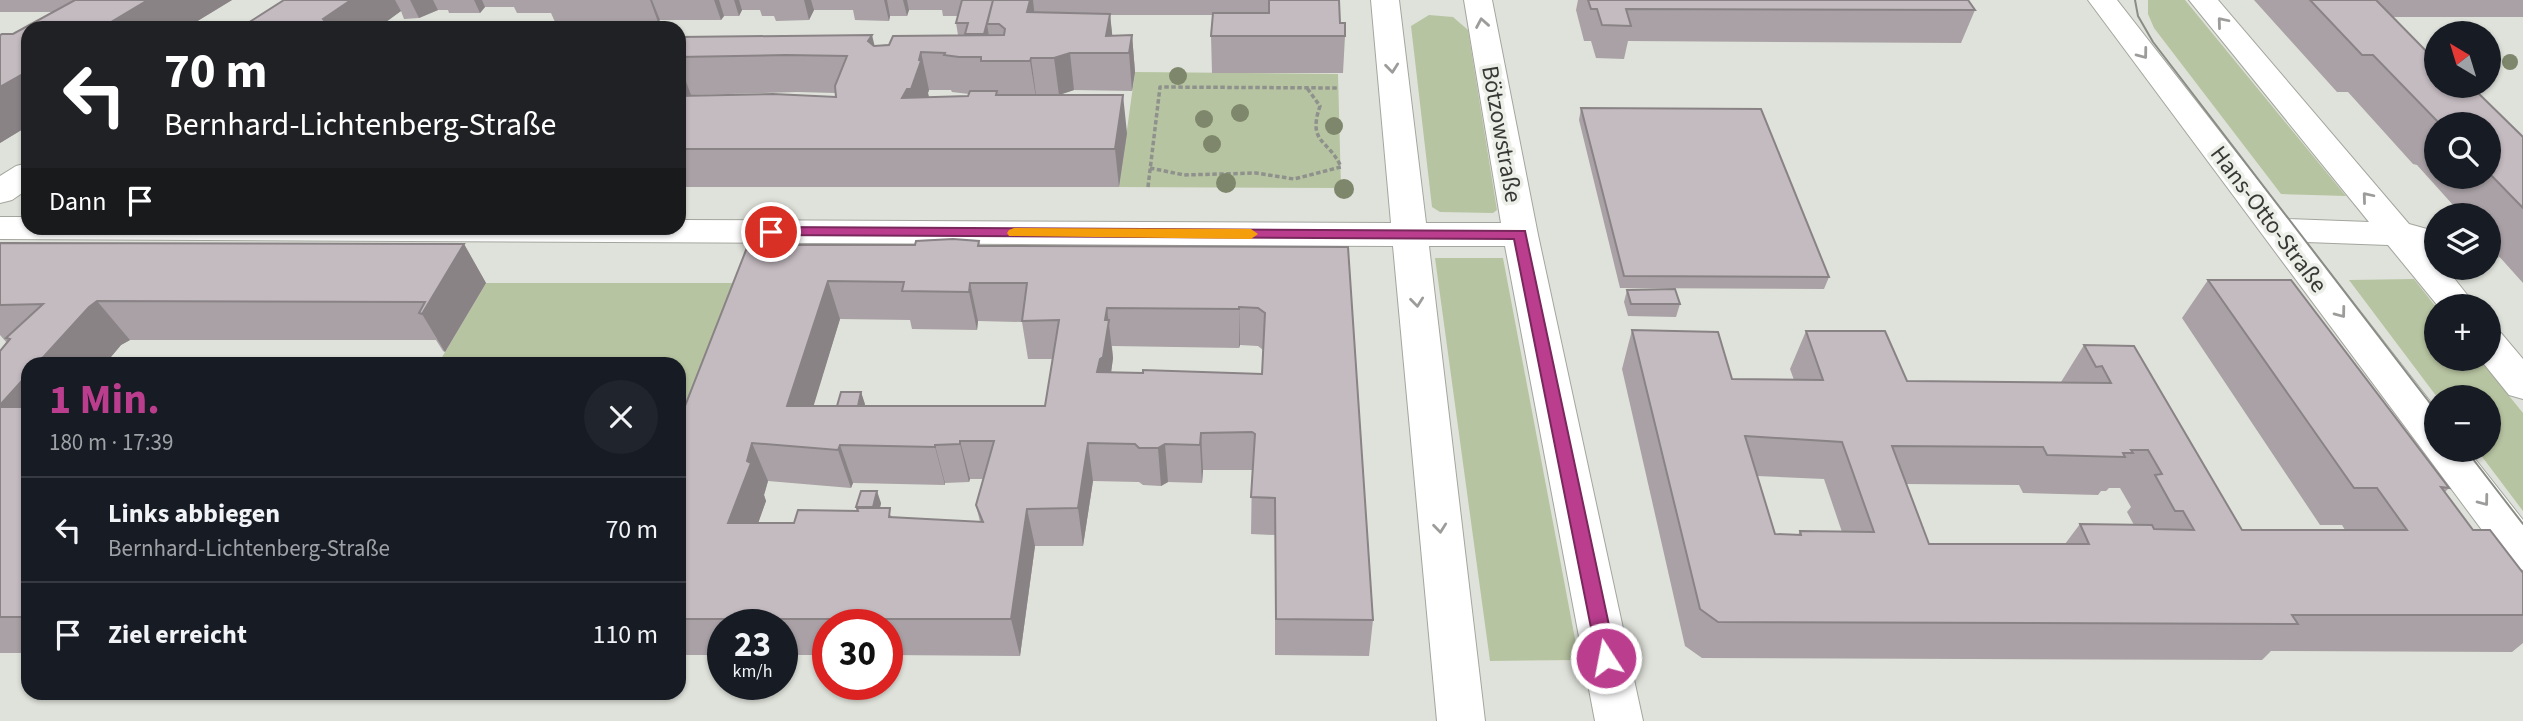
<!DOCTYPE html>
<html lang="de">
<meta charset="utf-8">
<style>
:root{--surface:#171b24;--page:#20242c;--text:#f1f3f6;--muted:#9ea1a6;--line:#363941;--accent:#ba3d8e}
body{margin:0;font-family:"Source Sans 3",sans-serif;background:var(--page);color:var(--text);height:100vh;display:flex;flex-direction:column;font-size:26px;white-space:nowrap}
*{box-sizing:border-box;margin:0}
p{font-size:23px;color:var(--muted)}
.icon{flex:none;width:38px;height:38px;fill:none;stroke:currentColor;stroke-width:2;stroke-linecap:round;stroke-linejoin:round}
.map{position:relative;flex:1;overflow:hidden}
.panel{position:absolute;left:21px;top:357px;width:665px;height:343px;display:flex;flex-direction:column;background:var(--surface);border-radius:21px;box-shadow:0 2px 5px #0004}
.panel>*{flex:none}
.hud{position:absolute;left:21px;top:21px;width:665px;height:214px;border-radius:21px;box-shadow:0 2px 5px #0004;background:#202124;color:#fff;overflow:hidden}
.needle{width:46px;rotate:322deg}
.fabs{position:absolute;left:2424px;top:21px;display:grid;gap:14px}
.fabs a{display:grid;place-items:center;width:77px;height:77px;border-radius:50%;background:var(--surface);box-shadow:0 2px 5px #0004;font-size:35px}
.speed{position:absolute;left:707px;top:609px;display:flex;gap:14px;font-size:35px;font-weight:700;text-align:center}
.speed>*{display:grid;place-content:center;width:91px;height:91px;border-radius:50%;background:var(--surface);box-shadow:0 2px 5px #0004;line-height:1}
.speed small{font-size:18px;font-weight:400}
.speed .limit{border:10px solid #d22;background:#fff;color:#111}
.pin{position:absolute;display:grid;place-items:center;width:60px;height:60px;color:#fff;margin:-30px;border:4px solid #fff;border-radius:50%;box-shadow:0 2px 7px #0007}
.me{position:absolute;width:77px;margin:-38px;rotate:349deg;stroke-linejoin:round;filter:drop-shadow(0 0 5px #0008)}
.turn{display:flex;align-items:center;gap:24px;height:147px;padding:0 28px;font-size:32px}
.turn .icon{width:91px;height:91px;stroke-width:2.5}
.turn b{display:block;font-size:49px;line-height:60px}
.then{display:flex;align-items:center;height:66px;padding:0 28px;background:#0003;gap:14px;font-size:26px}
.round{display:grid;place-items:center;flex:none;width:74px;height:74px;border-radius:37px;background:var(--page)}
.summary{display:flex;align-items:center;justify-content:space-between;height:119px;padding:0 28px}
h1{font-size:42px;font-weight:700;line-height:52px;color:var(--accent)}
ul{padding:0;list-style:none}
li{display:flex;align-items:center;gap:21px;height:105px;padding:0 28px;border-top:2px solid var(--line)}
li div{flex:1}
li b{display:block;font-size:26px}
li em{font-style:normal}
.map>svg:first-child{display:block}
</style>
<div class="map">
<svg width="2523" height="721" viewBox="0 0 2523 721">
<rect width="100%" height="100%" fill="#dfe2da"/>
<path fill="#b7c4a1" d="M2148,0H2185L2346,196L2281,194L2154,28L2148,14Z
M1429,15L1453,17L1468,30L1497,210L1493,213L1440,212L1432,207L1411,26Z
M1135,72L1338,74L1341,188L1119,187Z
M1435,258H1503L1579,660L1490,661Z
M2414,279L2436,307V359H2479L2523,413V511L2477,450H2488V397H2437L2349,280Z
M486,283H762L679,444V364H438Z"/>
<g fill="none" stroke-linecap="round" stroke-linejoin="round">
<defs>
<path id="minor" d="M1371,0H1399L1426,223H1501L1464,0H1492L1538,235L1643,721H1595L1505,246H1429L1485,721H1437L1393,246L0,239V217H28V228H679V220L1391,223Z
M2088,0H2117L2288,219L2369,222L2189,0H2218L2409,224L2427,229L2433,237L2427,245L2436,256V268H2446L2476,306H2438L2388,245L2306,242L2436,409V450H2468L2523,520V570L2508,565Z
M28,163V189L12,200L0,203V176L16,166Z
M2488,235L2504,239L2509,247L2504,255L2488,259Z
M2488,330L2501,333L2523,359V399L2509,395L2480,359H2488Z"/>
</defs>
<use href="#minor" stroke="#a3a69e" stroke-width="2"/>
<path stroke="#8f918c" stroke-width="3.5" stroke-dasharray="4.5 2.5" stroke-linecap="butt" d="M1150,168L1184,175L1256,173L1294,179L1341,167C1329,139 1307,144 1320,106L1307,88
M1148,187L1160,87L1339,88"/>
<use href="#minor" fill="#fff" fill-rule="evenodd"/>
<path stroke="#8a8c86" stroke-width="2" d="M2135,0L2138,16L2153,42L2436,411
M2466,450L2523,524"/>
</g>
<g fill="#7e876b">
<circle cx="2510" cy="62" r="8"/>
<circle cx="1178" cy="76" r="9"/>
<circle cx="1240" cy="113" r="9"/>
<circle cx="1204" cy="119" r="9"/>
<circle cx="1334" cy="126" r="9"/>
<circle cx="1212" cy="144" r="9"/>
<circle cx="1226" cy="183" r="10"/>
<circle cx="1344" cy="189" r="10"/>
</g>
<path fill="#a9a1a5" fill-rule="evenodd" d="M0,0H232L186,28H28V126L0,143L13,34L53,12H0Z
M284,0H1339L1340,23L1345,36L1343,73H1212L1211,36L1213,15H1110L1112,35H1132L1135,72L1132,91L1074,90L1059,95L1127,133L1119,187H679V37L875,46L958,35L956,23L958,16H943L942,10H909L907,16H890L889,21L855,20L853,10H814L809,20L776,21L774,16H762L760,10H742L739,16H724L721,20H660L658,22H555L551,13H517L514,7H485L480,13H449L448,10H438L419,18L404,19L401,11L378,27ZM929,90H951L952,92L969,94L968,96L929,97L928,93ZM797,92L836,93V97L690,96L691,95Z
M1578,0H1968L1975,10L1961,43L1628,41L1624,59L1596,58L1591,41H1584L1576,10Z
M2254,0H2523V17H2393L2429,54L2523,137V283L2488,244V215H2462L2417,165L2413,164L2348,92H2337ZM2436,124H2488V177H2436Z
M1581,108L1829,277L1824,289L1620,288L1579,120Z
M979,241L980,246L1348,247L1373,620L1369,656L1275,655V535L1251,534L1252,470H1203L1202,483L1168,482L1161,486L1143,485L1139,482L1093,481L1083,546H1035L1020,656L887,655V625H828V655H782V625H723V655H679V406H685L748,245H915ZM840,319L910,320L912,329L977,330L978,321L1022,322L1028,359H1053L1045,406H865L861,392L837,406H813ZM1240,345L1258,346L1263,350L1262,374L1111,372L1113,358L1112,346L1239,348ZM970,479H984L976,505L980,522L893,517L880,508L881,503L856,507L857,511L794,523H758L766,501L764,495L768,481L851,488L853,483L945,485V483L969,482Z
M0,243L464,244L486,283L445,352L443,351L436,340H130L121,345L105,364H28V653H0V351L7,343L0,335Z
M2208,280L2449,488L2445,492L2473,530L2523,573V643L2512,652L2271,651L2262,660L1702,658L1685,646L1622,369L1632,330L1732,379L1794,380L1790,369L1806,331L1907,381L2061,382L2084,345L2242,530H2345L2342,525H2320L2182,318ZM1757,476L1824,479L1842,532L1800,531L1798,535L1775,534ZM1906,484L2019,485L2023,493L2098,495L2101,491H2106L2109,488H2120L2131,507L2127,512L2134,525L2080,524L2065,544H1929Z
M1627,290L1680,304L1676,317L1628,316L1624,302Z"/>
<path fill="#898386" d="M148,0H232L186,28H101Z
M351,0H395L401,11L378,28H326L323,19Z
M410,0H433L438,10L419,18Z
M474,0H482L485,7L480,13Z
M650,0H652L660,20L658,22Z
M714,0H719L724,16L721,20Z
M734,0H739L742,10L739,16Z
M804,0H811L814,10L809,20Z
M884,0H887L890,16L889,21Z
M903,0H907L909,10L907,16Z
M993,0L999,24H987L993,61H989L984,34Z
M1030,0H1033L1036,28L1027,12Z
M1110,14L1114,51L1106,36Z
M872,35L881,72L868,41Z
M1132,35L1135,72L1132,91L1129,53Z
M921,52L929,90L928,93L929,98H902L919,60Z
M1070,53L1074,90L1059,95L1054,58Z
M1031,58L1036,95V98L1030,61Z
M679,63L691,95L679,116Z
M28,71V126L0,143V87Z
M1123,95L1127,133L1119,187L1115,149Z
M464,244L486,283L445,352L422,314Z
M828,281L840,319L802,444L787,406Z
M970,283L978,321L977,330L969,292Z
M97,301L130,340L121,345L105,364H37L89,307Z
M1239,307L1240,345L1239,348Z
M1107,308L1113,358L1108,396L1097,372Z
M28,374V436L0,408V401Z
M861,392L865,404L859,429L855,417Z
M1201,433L1203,470L1202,483L1200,445Z
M960,441L970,479L969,482L960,444Z
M752,443L768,481L764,495L766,501L745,560L728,523Z
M1088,443L1093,481L1083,546L1078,508Z
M1165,444L1168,482L1161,486L1158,448Z
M840,445L853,483L851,488L838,450Z
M935,445L945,483V485L935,447Z
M877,491L881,503L877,520L873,507Z
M1027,509L1035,546L1020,656L1011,619Z"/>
<path fill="#c4bbc0" stroke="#898386" stroke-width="2" fill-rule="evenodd" d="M75,0H148L101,28H28V71L0,87V35L2,34H13Z
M284,0H351L323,19L327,24L326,28H240Z
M962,0H993L984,34H965L968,23H956Z
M993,0H1030L1027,12L1110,14L1106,36L1132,35L1129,53H1070L1054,58H1031L1030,61H981V57H959L944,55L945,53L921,52L919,60L921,61L911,89H907L902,98L968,96L970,91H997L996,95H1123L1115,149H679V96L773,94L836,97L835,86L847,56L786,55L679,57V37L872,35L868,41L874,46L889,45L893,36L1004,35L1005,29L999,24H987Z
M1269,0H1339L1340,23H1345V36H1211L1213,13H1269Z
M1588,0H1968L1975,10L1626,9L1631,26L1602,25L1597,9H1591Z
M2310,0H2376L2429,54H2436V86H2471L2523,137V208L2488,172V124H2440L2373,55H2362Z
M1581,108L1761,109L1829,277L1624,276Z
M953,239L979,241L978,246L1348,247L1373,620L1276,619L1275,498L1251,497L1255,434L1252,432L1201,433L1200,445L1165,444L1158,448H1139L1135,444L1088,443L1078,508L1027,509L1011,619H679V406H685L748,245H915L916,241ZM828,281L904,282L902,291L969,292L970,283H1027L1022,321L1059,320L1045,406H787ZM1239,307L1258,308L1265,313L1262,374L1143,370V373L1097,372L1100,359L1103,357L1109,320H1105L1107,308L1239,309ZM960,441H994L976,505L983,522L889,517L890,508H857L858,511L798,510L794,523H728L751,463L747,461L752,443L838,450L840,445L935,447V445L960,444Z
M0,243L464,244L422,314L419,313L425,302L97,301L89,307L37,364H28V374L0,405V351L10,339L6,338L43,304L0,305Z
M2208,280H2291L2449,488L2441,487L2473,530H2490L2523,573V615H2292L2298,624L1718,622L1700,609L1632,330L1718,332L1732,379L1823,380L1806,331H1885L1907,381L2111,383L2102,366L2096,367L2084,345L2134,346L2242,530H2407L2377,488H2354ZM1745,436L1842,442L1874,532L1800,531L1801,535L1775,534ZM1892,446L2043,447L2047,455L2125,457L2123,453H2133L2131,450H2148L2162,474L2155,475L2175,511H2183L2194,530L2154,529L2152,525L2080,524L2089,544H1929Z
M1675,289L1680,304H1631L1627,290Z
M841,392H861L858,406H837Z
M0,407H28V617H0Z
M861,491H877L873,507H856Z"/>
<defs><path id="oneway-chevron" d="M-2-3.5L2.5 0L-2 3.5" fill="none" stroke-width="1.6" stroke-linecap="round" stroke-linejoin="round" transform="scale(1.75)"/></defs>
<g stroke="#9c9c9a">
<use href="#oneway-chevron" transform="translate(2222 22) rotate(-130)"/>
<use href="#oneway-chevron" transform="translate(1482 23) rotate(-100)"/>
<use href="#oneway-chevron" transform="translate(2143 54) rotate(53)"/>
<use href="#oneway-chevron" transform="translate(1392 68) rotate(84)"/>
<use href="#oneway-chevron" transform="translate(2367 197) rotate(-130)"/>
<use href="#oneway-chevron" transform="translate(1417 302) rotate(84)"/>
<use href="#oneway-chevron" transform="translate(2341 313) rotate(53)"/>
<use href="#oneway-chevron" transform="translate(2484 501) rotate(53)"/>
<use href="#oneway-chevron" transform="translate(1440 528) rotate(84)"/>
</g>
<path fill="#ba3d8e" stroke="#79285c" stroke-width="2" d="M771,227L1525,231L1616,658L1613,664L1606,666L1599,664L1597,658L1514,239L766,235L764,232Z"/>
<path fill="#f59e0b" d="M1014,228L1251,229L1258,234L1251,239L1009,236L1007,233L1009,230Z"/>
<g text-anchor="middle" stroke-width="7" stroke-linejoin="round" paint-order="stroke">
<g font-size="24" fill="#383936" stroke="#ecefe7">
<text transform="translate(1502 134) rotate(80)" y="8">Bötzowstraße</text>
<text transform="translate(2269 219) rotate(53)" y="8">Hans-Otto-Straße</text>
</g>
</g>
</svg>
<div class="fabs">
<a><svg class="needle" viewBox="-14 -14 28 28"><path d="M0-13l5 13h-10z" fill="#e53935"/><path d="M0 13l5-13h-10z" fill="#9ea1a6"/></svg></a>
<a><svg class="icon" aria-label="search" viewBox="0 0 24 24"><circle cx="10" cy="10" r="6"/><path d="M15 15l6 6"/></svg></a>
<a><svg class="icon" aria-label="layers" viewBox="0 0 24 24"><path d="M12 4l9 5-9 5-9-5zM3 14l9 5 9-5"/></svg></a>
<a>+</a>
<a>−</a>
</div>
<div class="speed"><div>23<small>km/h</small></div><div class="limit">30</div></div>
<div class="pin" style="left:771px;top:232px;background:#d93025"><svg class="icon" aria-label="arrive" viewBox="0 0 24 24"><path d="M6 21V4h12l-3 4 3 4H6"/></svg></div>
<svg class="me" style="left:1606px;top:658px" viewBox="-20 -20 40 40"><circle r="17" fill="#ba3d8e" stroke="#fff" stroke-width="3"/><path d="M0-11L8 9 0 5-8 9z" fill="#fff"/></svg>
<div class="hud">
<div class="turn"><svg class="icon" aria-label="left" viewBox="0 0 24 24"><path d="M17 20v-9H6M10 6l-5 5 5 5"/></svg><div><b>70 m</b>Bernhard-Lichtenberg-Straße</div></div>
<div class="then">Dann<svg class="icon" aria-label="arrive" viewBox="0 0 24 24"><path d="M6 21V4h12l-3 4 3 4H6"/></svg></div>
</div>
<section class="panel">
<div class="summary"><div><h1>1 Min.</h1><p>180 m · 17:39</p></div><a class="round"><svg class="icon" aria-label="close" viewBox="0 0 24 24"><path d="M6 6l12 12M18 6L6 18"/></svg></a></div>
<ul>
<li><svg class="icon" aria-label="left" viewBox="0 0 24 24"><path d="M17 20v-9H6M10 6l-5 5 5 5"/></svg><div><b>Links abbiegen</b><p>Bernhard-Lichtenberg-Straße</p></div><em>70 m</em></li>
<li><svg class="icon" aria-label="arrive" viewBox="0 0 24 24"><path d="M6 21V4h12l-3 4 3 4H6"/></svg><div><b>Ziel erreicht</b></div><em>110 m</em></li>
</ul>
</section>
</div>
